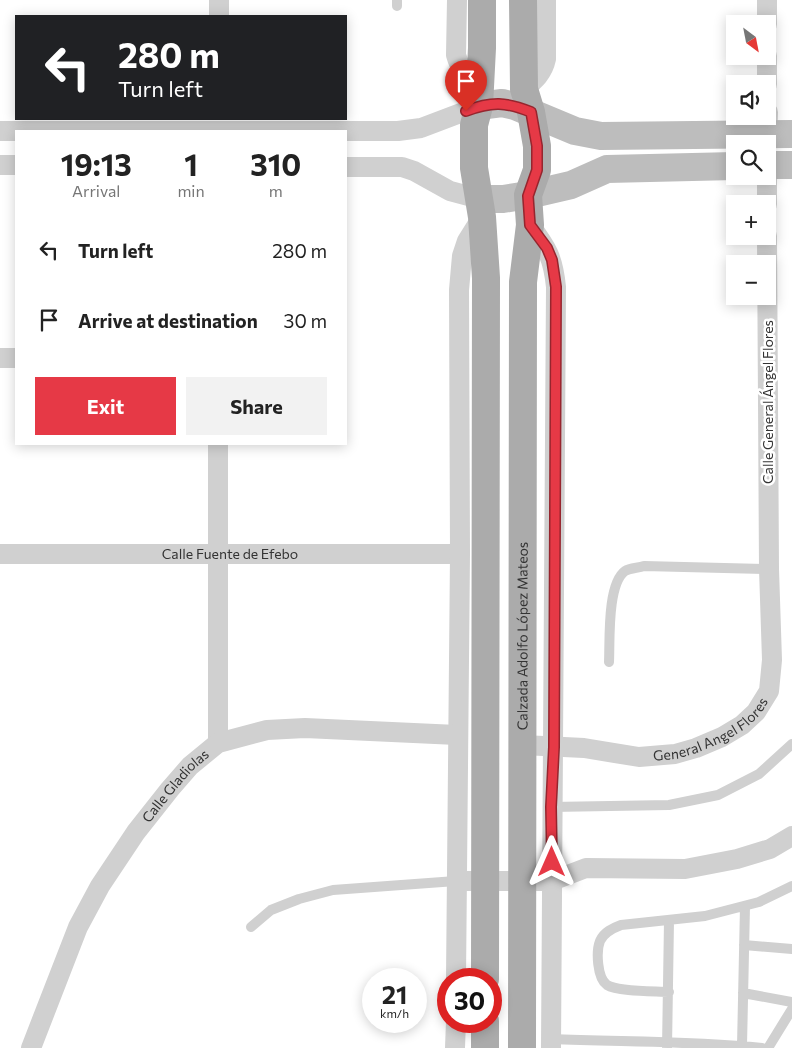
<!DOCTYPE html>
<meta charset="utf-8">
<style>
:root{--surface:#fff;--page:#f2f2f2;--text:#222;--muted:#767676;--accent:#e63946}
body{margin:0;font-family:Commissioner,sans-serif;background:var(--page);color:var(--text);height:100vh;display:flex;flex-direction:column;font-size:19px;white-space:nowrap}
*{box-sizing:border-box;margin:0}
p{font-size:16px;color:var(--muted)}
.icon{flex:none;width:28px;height:28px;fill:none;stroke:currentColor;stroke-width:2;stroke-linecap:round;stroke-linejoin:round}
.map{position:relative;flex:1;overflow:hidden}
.details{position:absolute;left:15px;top:130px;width:332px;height:315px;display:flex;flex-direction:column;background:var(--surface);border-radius:0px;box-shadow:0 2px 12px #0003}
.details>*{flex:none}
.top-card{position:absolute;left:15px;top:15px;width:332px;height:105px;border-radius:0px;box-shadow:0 2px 12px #0003;background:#202124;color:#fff;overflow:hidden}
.needle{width:32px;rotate:148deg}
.tools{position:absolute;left:726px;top:15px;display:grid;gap:10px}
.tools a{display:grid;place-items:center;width:50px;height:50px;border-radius:0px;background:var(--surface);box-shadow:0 2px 12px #0003;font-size:25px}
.speed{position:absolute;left:362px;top:968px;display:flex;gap:10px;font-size:25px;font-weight:700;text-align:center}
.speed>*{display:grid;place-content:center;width:65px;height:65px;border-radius:50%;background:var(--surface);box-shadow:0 2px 12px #0003;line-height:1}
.speed small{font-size:12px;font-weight:400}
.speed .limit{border:8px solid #d22;background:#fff;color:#111}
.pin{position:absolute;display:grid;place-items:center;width:42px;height:42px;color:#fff;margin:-51px -21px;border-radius:50% 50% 50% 0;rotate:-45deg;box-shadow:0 0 5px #0007}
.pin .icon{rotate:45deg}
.me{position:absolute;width:55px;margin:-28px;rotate:0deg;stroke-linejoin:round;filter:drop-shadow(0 0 4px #0008)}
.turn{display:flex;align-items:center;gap:18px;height:105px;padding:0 20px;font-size:22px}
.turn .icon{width:65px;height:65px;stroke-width:2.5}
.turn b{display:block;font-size:35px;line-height:42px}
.eta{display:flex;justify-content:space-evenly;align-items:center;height:85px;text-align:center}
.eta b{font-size:30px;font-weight:700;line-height:35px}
.primary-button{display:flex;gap:10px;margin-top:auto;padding:10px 20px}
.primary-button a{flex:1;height:58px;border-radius:0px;background:var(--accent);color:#fff;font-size:20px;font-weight:700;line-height:58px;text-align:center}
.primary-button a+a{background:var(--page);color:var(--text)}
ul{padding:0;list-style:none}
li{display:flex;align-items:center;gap:15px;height:70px;padding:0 20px}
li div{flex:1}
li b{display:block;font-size:19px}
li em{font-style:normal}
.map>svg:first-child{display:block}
</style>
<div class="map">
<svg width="792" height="1048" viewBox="0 0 792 1048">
<rect width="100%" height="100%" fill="#fff"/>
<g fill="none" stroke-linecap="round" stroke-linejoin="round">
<path stroke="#d0d0d0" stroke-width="10" d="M397,0V6
M609,662C610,641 607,584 625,571C630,568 638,568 644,566L769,569
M551,807L669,805L718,795L759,774L792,744
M251,927L271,910L299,899L333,890L456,881
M744,945L792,949
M669,992C655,991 618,992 607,985C597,978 596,951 600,941C604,932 613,928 621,925L705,916L759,902L792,886
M743,993L792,1002
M551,1039C622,1042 692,1041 762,1048
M742,1046L745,906
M667,1048L669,921
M768,1048L792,1009"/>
<g stroke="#d0d0d0" stroke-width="20">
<path d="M457,0L456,55C460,70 469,79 479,91"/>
<path d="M767,0V24"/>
<path d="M219,16V0"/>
<path d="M767,56V84"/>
<path d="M524,89C535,80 543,73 546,59V0"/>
<path d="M0,131H398L421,128L479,106"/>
<path d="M767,144L768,112"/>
<path d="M0,165H16"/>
<path d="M346,167H402L414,171L450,191L480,199"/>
<path d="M767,176V204"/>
<path d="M530,225C547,248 553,257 556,287L551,1048"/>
<path d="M0,358H16"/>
<path id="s1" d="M0,554H460"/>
<path d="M218,743V444"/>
<path id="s2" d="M523,745L584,748L639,757L675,754L696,748L722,737L742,725L756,712L769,691L772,660L769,569L767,236"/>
<path d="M456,881H552L586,868L685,869L737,859L770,849L792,836"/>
<path d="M456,979L460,554L459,290L462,256L467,241L482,217"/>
<path id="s3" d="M31,1048L78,927L100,886L136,832L170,789L190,766L218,743L267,730L305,728L457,735"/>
<path d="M455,1048L456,1021"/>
</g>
<path stroke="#bdbdbd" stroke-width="28" d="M479,106L502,103L515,106L575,131L601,136L792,134
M768,165H792
M480,199H503L528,195L571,185L607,169L735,166"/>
<g stroke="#ababab" stroke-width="28">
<path d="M482,0V48L479,106L474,125V168L482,217L486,278L485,979"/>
<path d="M485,1048V1021"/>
<path id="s4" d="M522,1048L523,282L530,225L528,195L537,170V146L531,112L524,89L523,0"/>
</g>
</g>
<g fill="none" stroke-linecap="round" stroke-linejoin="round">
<defs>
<path id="route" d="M466,111C492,101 506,102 531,112L537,146V170L528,196L530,225L547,248L552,260L556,287L554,747L551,807L552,862"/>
</defs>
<use href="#route" stroke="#96252e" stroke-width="12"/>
<use href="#route" stroke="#e63946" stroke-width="9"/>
</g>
<g text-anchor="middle" stroke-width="5" stroke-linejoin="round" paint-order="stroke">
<g font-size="14" fill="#333" stroke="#fff">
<text transform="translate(768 402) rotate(-90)" y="5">Calle General Ángel Flores</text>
<text dy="5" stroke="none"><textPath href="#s1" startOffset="230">Calle Fuente de Efebo</textPath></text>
<text dy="5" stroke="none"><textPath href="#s4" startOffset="412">Calzada Adolfo López Mateos</textPath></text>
<text dy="5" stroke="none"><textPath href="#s2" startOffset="196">General Angel Flores</textPath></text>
<text dy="5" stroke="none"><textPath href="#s3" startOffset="302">Calle Gladiolas</textPath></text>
</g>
</g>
</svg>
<div class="tools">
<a><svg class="needle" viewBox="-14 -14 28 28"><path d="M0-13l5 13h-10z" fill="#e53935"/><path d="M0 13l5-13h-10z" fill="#767676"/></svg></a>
<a><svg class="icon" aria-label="sound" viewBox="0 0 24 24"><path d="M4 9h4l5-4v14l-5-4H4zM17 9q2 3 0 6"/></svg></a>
<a><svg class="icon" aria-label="search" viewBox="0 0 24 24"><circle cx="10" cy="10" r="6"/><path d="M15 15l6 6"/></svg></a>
<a>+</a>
<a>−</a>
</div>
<div class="speed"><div>21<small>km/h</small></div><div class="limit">30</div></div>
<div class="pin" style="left:466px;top:111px;background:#d93025"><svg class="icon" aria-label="arrive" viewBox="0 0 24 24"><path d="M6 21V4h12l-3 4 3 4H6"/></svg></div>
<svg class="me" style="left:552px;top:862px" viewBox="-20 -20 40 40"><path d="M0-17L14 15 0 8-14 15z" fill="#e63946" stroke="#fff" stroke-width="4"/></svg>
<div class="top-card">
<div class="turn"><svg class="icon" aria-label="left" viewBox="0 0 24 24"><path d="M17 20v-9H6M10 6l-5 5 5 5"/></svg><div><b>280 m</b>Turn left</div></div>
</div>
<section class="details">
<div class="eta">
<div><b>19:13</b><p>Arrival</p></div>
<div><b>1</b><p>min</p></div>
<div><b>310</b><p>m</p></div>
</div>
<ul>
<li><svg class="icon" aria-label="left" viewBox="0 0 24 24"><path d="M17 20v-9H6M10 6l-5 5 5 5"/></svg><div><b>Turn left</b></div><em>280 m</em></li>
<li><svg class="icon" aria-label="arrive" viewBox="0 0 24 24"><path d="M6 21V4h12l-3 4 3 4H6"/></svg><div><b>Arrive at destination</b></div><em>30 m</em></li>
</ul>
<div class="primary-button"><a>Exit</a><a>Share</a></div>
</section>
</div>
